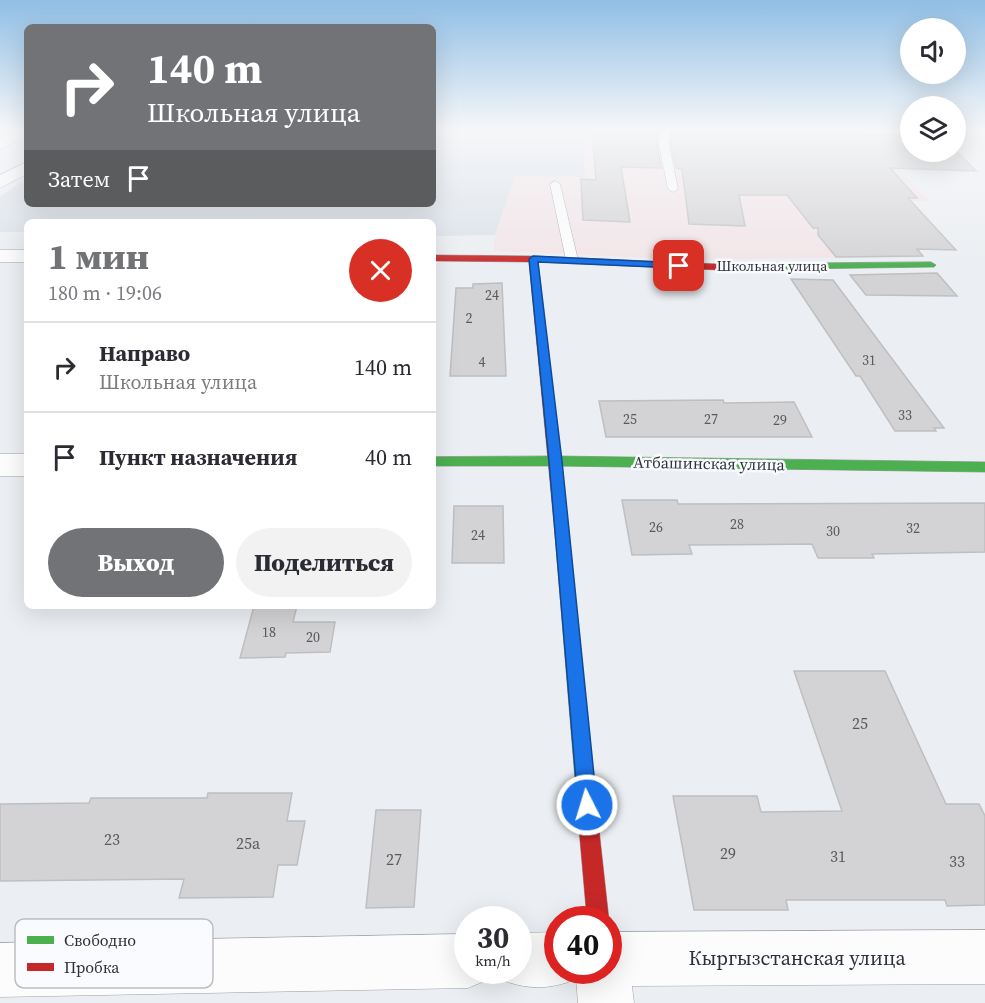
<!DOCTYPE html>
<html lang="ru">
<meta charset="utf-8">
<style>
:root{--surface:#fff;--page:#f2f2f3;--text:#2b2b33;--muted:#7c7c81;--line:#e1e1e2;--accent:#717376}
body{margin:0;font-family:"Source Serif 4",serif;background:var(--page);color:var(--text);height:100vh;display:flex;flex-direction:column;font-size:22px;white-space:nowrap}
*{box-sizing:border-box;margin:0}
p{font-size:20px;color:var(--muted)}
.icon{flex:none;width:33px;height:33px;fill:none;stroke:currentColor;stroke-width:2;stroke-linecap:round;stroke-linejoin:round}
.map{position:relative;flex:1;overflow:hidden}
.sheet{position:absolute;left:24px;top:219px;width:412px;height:390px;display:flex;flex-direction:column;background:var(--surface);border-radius:9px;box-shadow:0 6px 24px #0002}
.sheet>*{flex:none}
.top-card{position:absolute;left:24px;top:24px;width:412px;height:183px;border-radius:9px;box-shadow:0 6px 24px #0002;background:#717376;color:#fff;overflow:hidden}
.fabs{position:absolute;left:900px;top:18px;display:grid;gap:12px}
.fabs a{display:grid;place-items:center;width:66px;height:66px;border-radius:50%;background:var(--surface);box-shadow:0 6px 24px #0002;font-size:30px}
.speed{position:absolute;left:454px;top:906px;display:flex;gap:12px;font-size:30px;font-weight:700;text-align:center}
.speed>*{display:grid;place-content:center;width:78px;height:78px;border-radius:50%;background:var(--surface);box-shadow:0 6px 24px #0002;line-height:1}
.speed small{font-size:15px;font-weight:400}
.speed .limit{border:9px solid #d22;background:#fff;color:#111}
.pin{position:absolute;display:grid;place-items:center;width:51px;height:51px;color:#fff;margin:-26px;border-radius:12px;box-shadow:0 3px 9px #0006}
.me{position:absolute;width:66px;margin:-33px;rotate:355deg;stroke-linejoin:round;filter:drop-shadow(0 0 4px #0008)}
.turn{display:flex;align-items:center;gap:21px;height:126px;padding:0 24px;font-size:27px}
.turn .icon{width:78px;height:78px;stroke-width:2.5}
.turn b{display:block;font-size:42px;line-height:51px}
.then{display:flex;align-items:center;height:57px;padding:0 24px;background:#0003;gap:12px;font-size:22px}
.round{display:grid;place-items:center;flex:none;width:63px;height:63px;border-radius:32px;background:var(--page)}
.head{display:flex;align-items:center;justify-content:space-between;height:102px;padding:0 24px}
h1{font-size:36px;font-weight:800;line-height:45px;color:var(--accent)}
.button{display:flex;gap:12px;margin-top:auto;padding:12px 24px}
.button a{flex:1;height:69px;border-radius:36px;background:var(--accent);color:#fff;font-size:24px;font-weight:800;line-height:69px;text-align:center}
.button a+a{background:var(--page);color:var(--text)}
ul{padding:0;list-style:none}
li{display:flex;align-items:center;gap:18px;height:90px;padding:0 24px;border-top:2px solid var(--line)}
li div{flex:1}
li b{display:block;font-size:22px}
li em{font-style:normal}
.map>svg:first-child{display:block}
</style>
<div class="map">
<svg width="985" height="1003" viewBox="0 0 985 1003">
<rect width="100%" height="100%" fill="#ebeef2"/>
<path fill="#f2e4e7" d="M584,129H861L929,201L843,202L885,257L699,260L494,251L495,235L515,176L585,177Z"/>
<path fill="#dae1e9" d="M434,129H584L585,177L515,176L495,235L434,236V222H27V232H0V196L27,179V204H434Z"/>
<path fill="#d3d2d5" stroke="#bebfc1" stroke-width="1.5" d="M592,129H658L657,145L661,168L621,167L630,222L583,220L581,179L596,180Z
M672,129H855L860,134L910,136V152L956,151L976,171L890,168L917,198H908L956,250L917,249L923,256L836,257L818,235V228H813L787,195H739L745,226L689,224L682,169L676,168L671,145Z
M937,273L957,296L866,295L850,275Z
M791,279L833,280L944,428H934L936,431H895L860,376H856Z
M502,283L506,376H450L456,288H473V284Z
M723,400L724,403L794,402L812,437H606L599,401Z
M622,500H677L678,504L985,503V552L872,554L874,558H818L812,544L689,545L692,554L632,555Z
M454,506H503L504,563H452Z
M254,606H297L293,622H335L330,652L286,653L285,657L240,658Z
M794,671H885L946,804H979L985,816V905L947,906L945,900H786L788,910H694L673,796H757L761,812L842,811Z
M208,793H292L287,821H305L297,865H278L273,897L179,898L184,879L0,881V804L89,803L91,798H207Z
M376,810H421L414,907L366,908Z"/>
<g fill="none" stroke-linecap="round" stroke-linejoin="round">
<defs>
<path id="lane" d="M660,129H670L669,145L678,189L673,192L668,189L659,145Z
M555,181L560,184L578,260L572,264L566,260L550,184Z"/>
<path id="street" d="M16,129H27V136L0,149V138Z
M27,162V174L0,188V175Z
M0,250H27V262H0Z
M0,454H27V476H0Z
M985,930V984L632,986L634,1003H578L576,979C550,990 526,990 500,979L496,970H519V933L558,932V970H609V932Z
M468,934V970H491L487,980L468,988L0,997V943Z"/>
<path id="fast" d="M931,262L936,265L934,267L718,270L713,267L718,264Z
M555,456L985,462V472L555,466H434V457Z
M562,528L567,530L569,534L599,829L596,836L589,839L582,836L579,829L555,534L557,530Z"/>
<path id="jam" d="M434,255L533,256L718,264L723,267L718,270L538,262L569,534L567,538H557L555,534L529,262L434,261Z
M589,819L596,822L599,829L609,920H587L579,829L582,822Z"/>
</defs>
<use href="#lane" stroke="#a0a3a6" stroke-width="1"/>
<use href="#street" stroke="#a0a3a6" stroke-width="1"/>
<use href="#fast" stroke="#a0a3a6" stroke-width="1"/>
<use href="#jam" stroke="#a0a3a6" stroke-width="1"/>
<use href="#lane" fill="#fcfcfd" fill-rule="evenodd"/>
<use href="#street" fill="#fcfcfd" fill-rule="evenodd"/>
<use href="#fast" fill="#4caf50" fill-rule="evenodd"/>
<use href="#jam" fill="#c62828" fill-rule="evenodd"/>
</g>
<linearGradient id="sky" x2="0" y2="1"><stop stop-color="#90bee5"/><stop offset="0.48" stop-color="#f6f7f9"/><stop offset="1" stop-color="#f6f7f9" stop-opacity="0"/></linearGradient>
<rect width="985" height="270" fill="url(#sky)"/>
<path fill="#1a73e8" stroke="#114b97" stroke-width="1.5" d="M533,256L679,263L684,266L679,268L538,262L562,461L597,805L594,812L587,815L580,812L578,805L549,461L529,259Z"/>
<g text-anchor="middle" stroke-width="5" stroke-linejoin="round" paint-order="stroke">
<g font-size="14" fill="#2f3134" stroke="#f9fbfe">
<text x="772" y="271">Школьная улица</text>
</g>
<g font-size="14" fill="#58595c">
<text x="492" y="300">24</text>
<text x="469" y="323">2</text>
<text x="869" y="365">31</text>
<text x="482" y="367">4</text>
<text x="905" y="420">33</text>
<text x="630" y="424">25</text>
<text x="711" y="424">27</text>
<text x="780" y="425">29</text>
<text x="737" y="529">28</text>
<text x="656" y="532">26</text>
<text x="913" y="533">32</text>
<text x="833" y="536">30</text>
<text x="478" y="540">24</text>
<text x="269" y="637">18</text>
<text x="313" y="642">20</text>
</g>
<g font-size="16" fill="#2f3134" stroke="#f9fbfe">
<text transform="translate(709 463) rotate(1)" y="6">Атбашинская улица</text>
</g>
<g font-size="16" fill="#58595c">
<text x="860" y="729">25</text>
<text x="112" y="845">23</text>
<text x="248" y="849">25a</text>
<text x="728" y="859">29</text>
<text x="838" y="862">31</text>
<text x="394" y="865">27</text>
<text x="957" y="867">33</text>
</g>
<g font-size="20" fill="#2f3134" stroke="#f9fbfe">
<text x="797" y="965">Кыргызстанская улица</text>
</g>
</g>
<rect x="15" y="919" width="198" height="69" rx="9" fill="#f9fbfe" stroke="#bcbec1" stroke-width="1.5"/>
<rect x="27" y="936" width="27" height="8" fill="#4caf50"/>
<rect x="27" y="963" width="27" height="8" fill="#c62828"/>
<g font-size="16" fill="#2f3134">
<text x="64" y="946">Свободно</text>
<text x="64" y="973">Пробка</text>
</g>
</svg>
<div class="fabs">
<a><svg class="icon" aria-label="sound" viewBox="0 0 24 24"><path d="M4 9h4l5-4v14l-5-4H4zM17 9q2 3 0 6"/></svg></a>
<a><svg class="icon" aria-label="layers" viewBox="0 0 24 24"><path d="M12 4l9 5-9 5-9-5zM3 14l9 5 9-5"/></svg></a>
</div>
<div class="speed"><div>30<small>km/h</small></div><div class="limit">40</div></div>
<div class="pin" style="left:679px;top:266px;background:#d93025"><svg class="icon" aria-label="arrive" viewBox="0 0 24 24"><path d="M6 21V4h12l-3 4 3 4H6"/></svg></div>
<svg class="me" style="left:587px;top:805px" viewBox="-20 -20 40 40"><circle r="17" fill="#1a73e8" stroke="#fff" stroke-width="3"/><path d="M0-11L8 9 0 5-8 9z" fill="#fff"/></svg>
<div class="top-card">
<div class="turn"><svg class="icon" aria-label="right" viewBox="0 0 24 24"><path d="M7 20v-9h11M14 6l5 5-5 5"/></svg><div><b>140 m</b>Школьная улица</div></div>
<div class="then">Затем<svg class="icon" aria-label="arrive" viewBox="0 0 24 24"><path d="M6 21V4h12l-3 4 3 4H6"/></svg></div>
</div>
<section class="sheet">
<div class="head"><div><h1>1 мин</h1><p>180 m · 19:06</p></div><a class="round" style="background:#d93025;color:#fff"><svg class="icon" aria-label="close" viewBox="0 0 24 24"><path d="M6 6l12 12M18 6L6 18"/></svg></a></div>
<ul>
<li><svg class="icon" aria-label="right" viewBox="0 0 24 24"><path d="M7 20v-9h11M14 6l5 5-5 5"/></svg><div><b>Направо</b><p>Школьная улица</p></div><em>140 m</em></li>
<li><svg class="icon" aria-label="arrive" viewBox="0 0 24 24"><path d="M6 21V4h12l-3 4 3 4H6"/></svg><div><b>Пункт назначения</b></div><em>40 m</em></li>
</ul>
<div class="button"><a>Выход</a><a>Поделиться</a></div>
</section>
</div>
